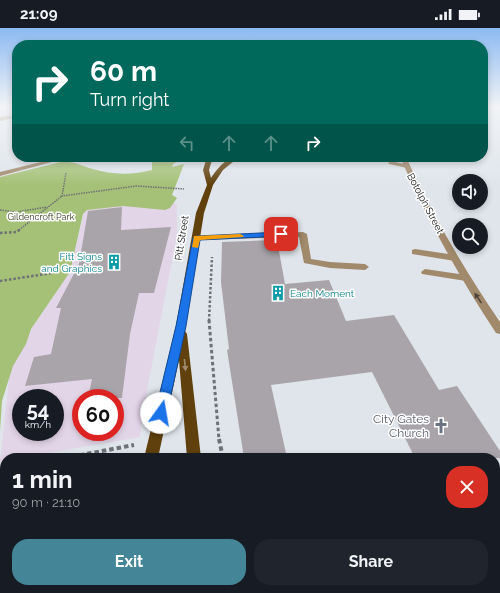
<!DOCTYPE html>
<meta charset="utf-8">
<style>
:root{--surface:#171b24;--page:#20242c;--text:#f1f3f6;--muted:#9ea1a6;--accent:#448698}
body{margin:0;font-family:Raleway,sans-serif;background:var(--page);color:var(--text);height:100vh;display:flex;flex-direction:column;font-size:15px;white-space:nowrap}
*{box-sizing:border-box;margin:0}
p{font-size:13px;color:var(--muted)}
.icon{flex:none;width:22px;height:22px;fill:none;stroke:currentColor;stroke-width:2;stroke-linecap:round;stroke-linejoin:round}
.map{position:relative;flex:1;overflow:hidden}
.panel{position:absolute;left:0px;top:425px;width:500px;height:140px;display:flex;flex-direction:column;background:var(--surface);border-radius:16px 16px 0 0;box-shadow:0 2px 6px #0003}
.panel>*{flex:none}
.hud{position:absolute;left:12px;top:12px;width:476px;height:122px;border-radius:16px;box-shadow:0 2px 6px #0003;background:#00695c;color:#fff;overflow:hidden}
.fabs{position:absolute;left:452px;top:146px;display:grid;gap:8px}
.fabs a{display:grid;place-items:center;width:36px;height:36px;border-radius:50%;background:var(--surface);box-shadow:0 2px 6px #0003;font-size:20px}
.speed{position:absolute;left:12px;top:361px;display:flex;gap:8px;font-size:20px;font-weight:700;text-align:center}
.speed>*{display:grid;place-content:center;width:52px;height:52px;border-radius:50%;background:var(--surface);box-shadow:0 2px 6px #0003;line-height:1}
.speed small{font-size:10px;font-weight:400}
.speed .limit{border:6px solid #d22;background:#fff;color:#111}
.pin{position:absolute;display:grid;place-items:center;width:34px;height:34px;color:#fff;margin:-17px;border-radius:8px;box-shadow:0 2px 6px #0006}
.me{position:absolute;width:44px;margin:-22px;rotate:13deg;stroke-linejoin:round;filter:drop-shadow(0 0 3px #0008)}
.turn{display:flex;align-items:center;gap:14px;height:84px;padding:0 12px;font-size:18px}
.turn .icon{width:52px;height:52px;stroke-width:2.5}
.turn b{display:block;font-size:28px;line-height:34px}
.lanes{display:flex;align-items:center;height:38px;padding:0 12px;background:#0003;justify-content:center;gap:20px;direction:ltr}
.lanes .off{opacity:.35}
.round{display:grid;place-items:center;flex:none;width:42px;height:42px;border-radius:16px;background:var(--page)}
.summary{display:flex;align-items:center;justify-content:space-between;height:68px;padding:0 12px}
h1{font-size:24px;font-weight:700;line-height:30px}
.button{display:flex;gap:8px;margin-top:auto;padding:8px 12px}
.button a{flex:1;height:46px;border-radius:16px;background:var(--accent);color:#fff;font-size:16px;font-weight:700;line-height:46px;text-align:center}
.button a+a{background:var(--page);color:var(--text)}
.status{display:flex;justify-content:space-between;align-items:center;height:28px;padding:0 20px;background:var(--surface);direction:ltr}
.status svg{height:11px;fill:currentColor}
.map>svg:first-child{display:block}
</style>
<div class="status"><b>21:09</b><svg viewBox="0 0 49 12"><path d="M0 12V9h3v3zM5 12V6h3v6zM10 12V3h3v9zM15 12V0h3v12zM26 1h20v11H26zM47 4h2v5h-2z"/></svg></div>
<div class="map">
<svg width="500" height="565" viewBox="0 0 500 565">
<rect width="100%" height="100%" fill="#dfe5eb"/>
<path fill="#e3d5e8" fill-rule="evenodd" d="M170,170L177,178V207L143,383L140,409L20,430H5V433L0,434L11,331L70,244L84,184L102,173ZM21,370H55V404H21ZM81,370H115V404H81Z"/>
<path fill="#a5c177" d="M159,129H184L173,136L172,139L184,136L172,167L177,170L170,180L165,182L123,178L87,182L83,186L70,244L31,301L26,316L13,338L2,373L0,403V149L69,132V134C78,135 85,139 93,141C112,147 133,147 152,142V134Z"/>
<path fill="#a9a4a9" d="M122,179L121,202L171,199L154,265H139L130,306L122,370H88L92,351L25,358L34,329L51,326L61,280H56L79,236L88,183Z
M277,212L285,256L329,252L346,293L394,287L439,362L457,358L500,423V430H415L372,344L271,357L287,430H244L227,322L229,321L221,254L222,214Z"/>
<g fill="none" stroke-linecap="round" stroke-linejoin="round">
<path stroke="#6e7175" stroke-width="1.5" stroke-dasharray="1.5 1" stroke-linecap="butt" d="M66,145L62,168L136,158L184,161
M0,182L16,184L47,179
M19,202L62,168"/>
<path stroke="#6e7175" stroke-width="2.5" stroke-dasharray="2.5 2" stroke-linecap="butt" d="M0,205L17,204L20,201
M0,253L52,245
M209,293L212,229"/>
<path stroke="#6e7175" stroke-width="3" stroke-dasharray="3.5 2.5" stroke-linecap="butt" d="M209,292L219,412"/>
<path stroke="#6e7175" stroke-width="4" stroke-dasharray="4.5 3" stroke-linecap="butt" d="M219,411L223,430
M65,430L134,417
M0,442L5,441
M495,516L500,514
M351,560L368,565
M11,565L16,560
M415,565L431,560"/>
<path fill="#a1896b" fill-rule="evenodd" d="M391,133L409,137L410,138L407,140L389,136L388,135Z
M303,204L307,206L311,231L330,234L365,236L369,239L365,242L330,240L304,235L299,209L197,212L193,210L197,208Z
M415,221L455,227L459,230L455,233L412,226V222Z
M425,241L466,247L471,250L466,253L422,246L421,244Z"/>
<path fill="#a1896b" fill-rule="evenodd" d="M17,87V89L0,93V89Z
M61,129L67,130L0,148V144Z
M400,129H406C432,187 464,241 500,294V306L496,305C459,249 427,191 400,129Z
M500,541V559L495,562L494,565H472L474,560H495V543Z"/>
<path fill="#60400c" fill-rule="evenodd" d="M207,129H213L209,142L211,150C218,140 226,129 239,129L223,142L213,157L204,185L185,303L187,306L201,430H187L179,332L158,430H144L176,298L196,185L207,157L203,142Z
M60,560H103L101,565H58Z
M226,560H250L252,565H228Z"/>
</g>
<defs><path id="oneway-solid" d="M-6-.8H1V-3.2L6.5 0L1 3.2V.8H-6Z"/></defs>
<use fill="#4f4539" href="#oneway-solid" transform="translate(478 270) rotate(-124)"/>
<use fill="#a08c6d" href="#oneway-solid" transform="translate(185 337) rotate(84)"/>
<linearGradient id="sky" x2="0" y2="1"><stop stop-color="#8cbaf1"/><stop offset="0.5" stop-color="#f1f3f6"/><stop offset="1" stop-color="#f1f3f6" stop-opacity="0"/></linearGradient>
<rect width="500" height="157" fill="url(#sky)"/>
<path fill="#1a73e8" stroke="#114b97" d="M281,204L285,206L284,208L200,212L186,298L167,385L165,388L161,390L157,388L155,385L176,298L193,210L197,208Z"/>
<path fill="#f59e0b" d="M240,206L244,208L243,209L200,212L198,220L192,219L194,208Z"/>
<defs>
<symbol id="building-bare" viewBox="-9 -9 18 18"><path d="M-4-6H4V6H1V3H-1V6H-4ZM-2.5-4.3h1.7v1.8h-1.7ZM.8-4.3h1.7v1.8H.8ZM-2.5-1h1.7V.8h-1.7ZM.8-1h1.7V.8H.8Z" fill="#0f9aa8" stroke="#fff" stroke-width="2.5" paint-order="stroke"/></symbol>
<symbol id="church-bare" viewBox="-9 -9 18 18"><path d="M-1.2-6h2.4v3.5h3.3v2.4h-3.3V6h-2.4V-.1h-3.3v-2.4h3.3Z" fill="#6b7280" stroke="#fff" stroke-width="2.5" paint-order="stroke"/></symbol>
</defs>
<g fill-rule="evenodd">
<use href="#building-bare" x="103" y="223" width="22" height="22"/>
<use href="#building-bare" x="267" y="254" width="22" height="22"/>
<use href="#church-bare" x="430" y="387" width="22" height="22"/>
</g>
<g text-anchor="middle" stroke-width="3" stroke-linejoin="round" paint-order="stroke">
<g font-size="9" fill="#2e3a17" stroke="#fff">
<text x="41" y="192">Gildencroft Park</text>
</g>
<g font-size="10" fill="#0c0e10" stroke="#fff">
<text transform="translate(426 175) rotate(62)" y="4">Botolph Street</text>
<text transform="translate(181 210) rotate(-81)" y="4">Pitt Street</text>
</g>
<g font-size="10" fill="#0d838f" stroke="#fff" text-anchor="end">
<text x="102" y="232">Fitt Signs<tspan x="102" dy="12">and Graphics</tspan></text>
<text x="290" y="269" text-anchor="start">Each Moment</text>
</g>
<g font-size="12" fill="#5b616d" stroke="#fff" text-anchor="end">
<text x="429" y="395">City Gates<tspan x="429" dy="14">Church</tspan></text>
</g>
</g>
</svg>
<div class="fabs">
<a><svg class="icon" aria-label="sound" viewBox="0 0 24 24"><path d="M4 9h4l5-4v14l-5-4H4zM17 9q2 3 0 6"/></svg></a>
<a><svg class="icon" aria-label="search" viewBox="0 0 24 24"><circle cx="10" cy="10" r="6"/><path d="M15 15l6 6"/></svg></a>
</div>
<div class="speed"><div>54<small>km/h</small></div><div class="limit">60</div></div>
<div class="pin" style="left:281px;top:206px;background:#d93025"><svg class="icon" aria-label="arrive" viewBox="0 0 24 24"><path d="M6 21V4h12l-3 4 3 4H6"/></svg></div>
<svg class="me" style="left:161px;top:385px" viewBox="-20 -20 40 40"><circle r="19" fill="#fff"/><path d="M0-13L10 11 0 6-10 11z" fill="#1a73e8"/></svg>
<div class="hud">
<div class="turn"><svg class="icon" aria-label="right" viewBox="0 0 24 24"><path d="M7 20v-9h11M14 6l5 5-5 5"/></svg><div><b>60 m</b>Turn right</div></div>
<div class="lanes"><svg class="icon off" aria-label="left" viewBox="0 0 24 24"><path d="M17 20v-9H6M10 6l-5 5 5 5"/></svg><svg class="icon off" aria-label="ahead" viewBox="0 0 24 24"><path d="M12 20V5M6 11l6-6 6 6"/></svg><svg class="icon off" aria-label="ahead" viewBox="0 0 24 24"><path d="M12 20V5M6 11l6-6 6 6"/></svg><svg class="icon" aria-label="right" viewBox="0 0 24 24"><path d="M7 20v-9h11M14 6l5 5-5 5"/></svg></div>
</div>
<section class="panel">
<div class="summary"><div><h1>1 min</h1><p>90 m · 21:10</p></div><a class="round" style="background:#d93025;color:#fff"><svg class="icon" aria-label="close" viewBox="0 0 24 24"><path d="M6 6l12 12M18 6L6 18"/></svg></a></div>
<div class="button"><a>Exit</a><a>Share</a></div>
</section>
</div>
